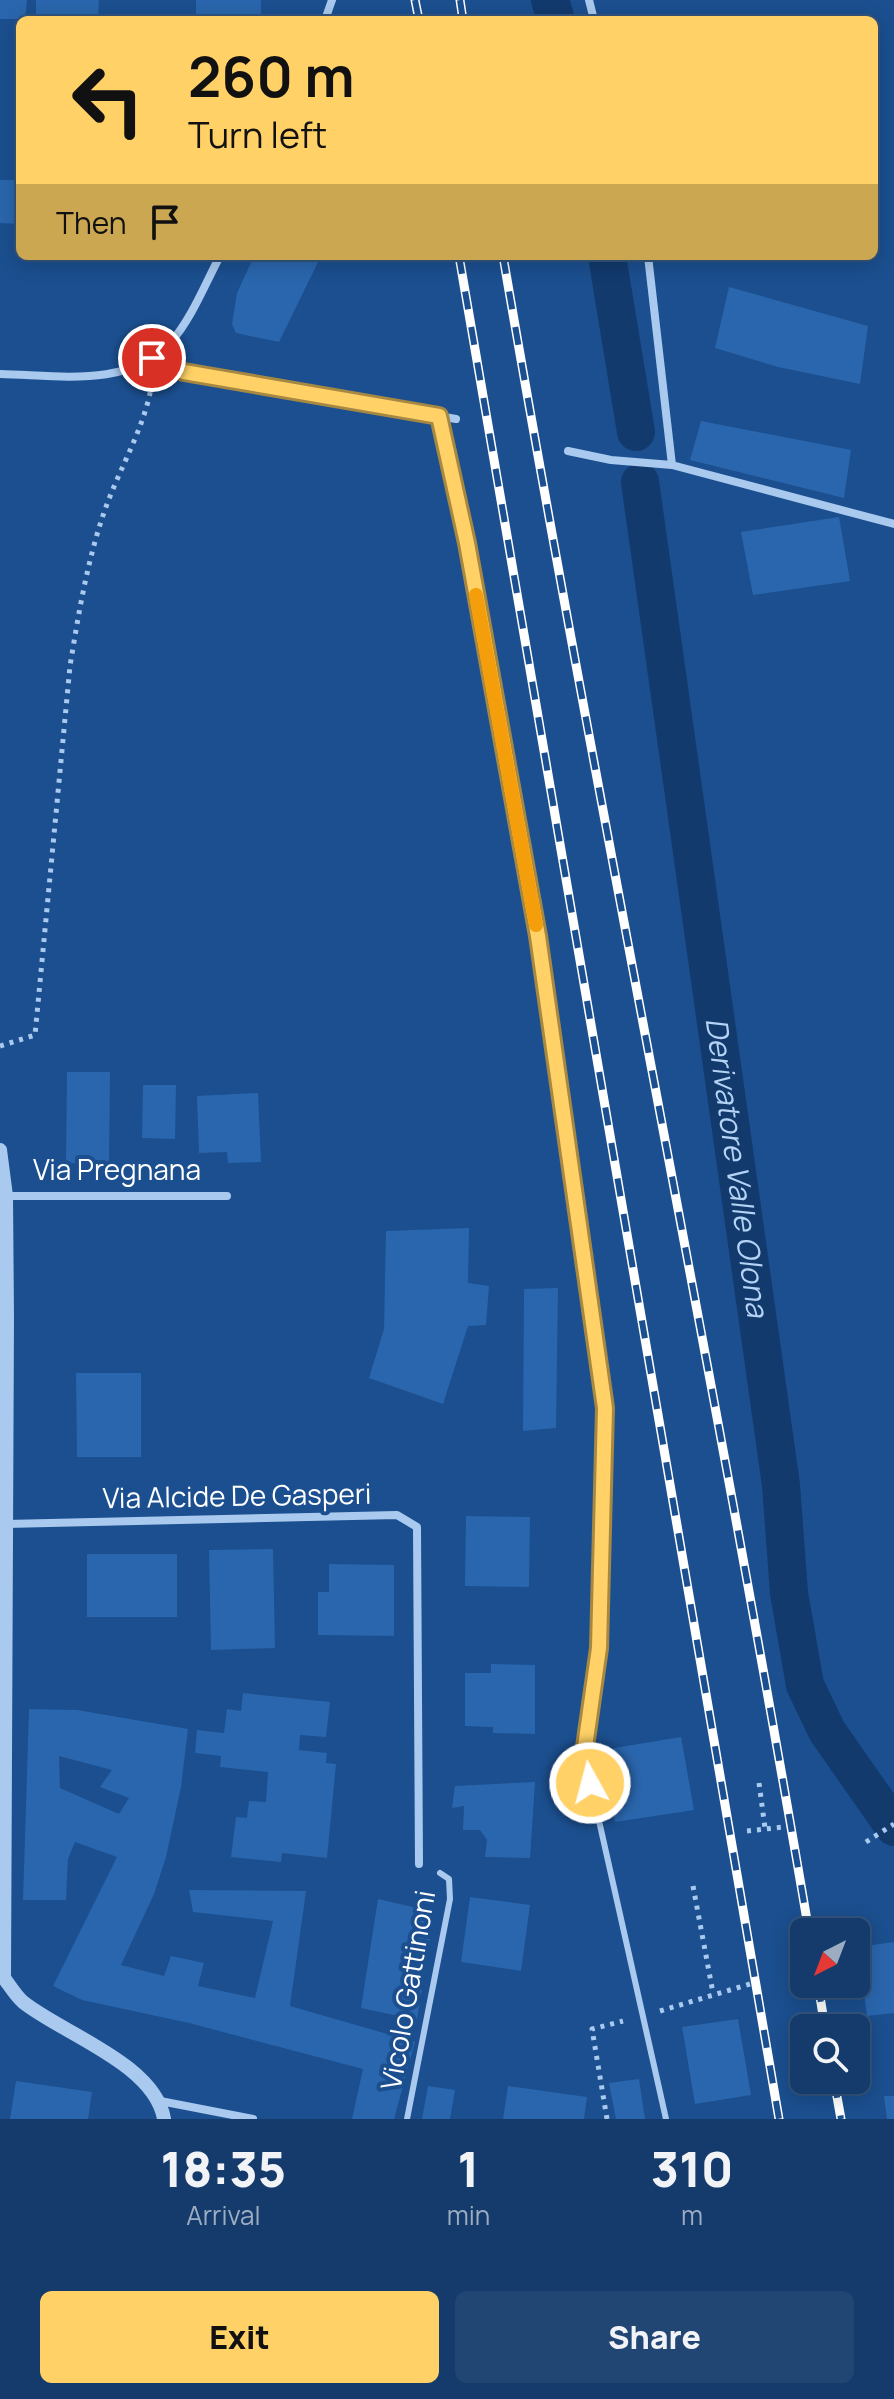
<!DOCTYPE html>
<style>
:root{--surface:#143b6b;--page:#214673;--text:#f1f3f6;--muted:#9dadc1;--line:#33557e;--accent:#ffd166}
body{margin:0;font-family:Manrope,sans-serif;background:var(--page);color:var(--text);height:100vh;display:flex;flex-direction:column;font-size:30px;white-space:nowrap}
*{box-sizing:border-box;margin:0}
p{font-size:26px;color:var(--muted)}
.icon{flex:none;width:44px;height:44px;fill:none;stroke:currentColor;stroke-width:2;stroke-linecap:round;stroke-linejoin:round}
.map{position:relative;height:2119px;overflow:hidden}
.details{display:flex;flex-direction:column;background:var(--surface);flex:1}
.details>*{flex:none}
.banner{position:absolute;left:16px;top:16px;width:862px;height:244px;border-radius:12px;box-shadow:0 4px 20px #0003,0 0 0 2px var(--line);background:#ffd166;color:#111;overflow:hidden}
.needle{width:52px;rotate:222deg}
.controls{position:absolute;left:790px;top:1918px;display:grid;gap:16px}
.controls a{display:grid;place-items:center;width:80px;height:80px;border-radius:12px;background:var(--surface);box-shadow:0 4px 20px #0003,0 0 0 2px var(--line);font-size:40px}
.pin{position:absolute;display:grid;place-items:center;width:68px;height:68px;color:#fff;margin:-34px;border:4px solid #fff;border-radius:50%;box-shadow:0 2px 8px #0007}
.me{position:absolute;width:88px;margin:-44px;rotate:353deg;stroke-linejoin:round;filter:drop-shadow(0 0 6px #0008)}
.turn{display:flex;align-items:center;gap:28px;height:168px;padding:0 40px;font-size:36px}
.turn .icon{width:104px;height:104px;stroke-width:2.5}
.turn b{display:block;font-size:56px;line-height:68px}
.then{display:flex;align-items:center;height:76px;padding:0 40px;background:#0003;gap:16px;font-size:30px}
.eta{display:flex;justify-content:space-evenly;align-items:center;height:136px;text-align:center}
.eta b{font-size:48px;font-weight:800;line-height:56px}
.primary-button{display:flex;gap:16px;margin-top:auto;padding:16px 40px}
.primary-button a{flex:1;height:92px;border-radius:12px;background:var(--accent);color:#111;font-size:32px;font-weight:800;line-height:92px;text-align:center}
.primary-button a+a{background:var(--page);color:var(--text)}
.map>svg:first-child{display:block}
</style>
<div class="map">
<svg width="894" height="2119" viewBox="0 0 894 2119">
<rect width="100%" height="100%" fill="#1b4f8f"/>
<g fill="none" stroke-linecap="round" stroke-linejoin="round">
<g stroke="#123a6d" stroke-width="38">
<path d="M550,0L556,20"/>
<path d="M607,256L636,432"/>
<path id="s1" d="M640,482L781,1485L789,1593L805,1685L827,1731L894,1827"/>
</g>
</g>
<path fill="#2a66ad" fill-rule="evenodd" d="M0,0H27L25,19H0Z
M36,0H99L98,20H36Z
M196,0H261V20H196Z
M0,180H20V224L0,223Z
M254,256H321L279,342L236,333L232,324L237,293Z
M729,287L868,326L860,384L778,367L715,348Z
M701,421L851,450L844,498L690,460Z
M839,517L850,581L753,595L741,532Z
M67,1072H110L109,1164L66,1163Z
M143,1085H176L175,1139L142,1138Z
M258,1093L261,1162L228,1163L227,1152L199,1153L197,1096Z
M469,1228L468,1283L489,1286L486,1325L468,1326L443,1404L369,1378L384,1329L386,1231Z
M558,1288L556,1428L523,1431L524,1289Z
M76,1373H141V1457H77Z
M466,1516L530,1517L529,1587L465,1586Z
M273,1549L275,1648L211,1650L209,1550Z
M87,1554H177V1617H87Z
M329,1564L394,1565V1636L318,1635V1592H329Z
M491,1664L535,1665V1734L493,1733V1727L465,1726V1673H491Z
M243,1693L330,1702L326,1737L300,1735L299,1750L327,1753L326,1763L336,1764L327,1858L282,1853L281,1862L231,1857L236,1817L247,1818L249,1801L266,1802L268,1772L220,1767L221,1756L195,1753L197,1730L224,1733L227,1709L241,1711Z
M29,1709L77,1710L188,1729L181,1787L166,1857L154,1894L121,1965L164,1976L171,1956L204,1963L198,1986L255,1998L273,1921L193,1912L189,1890L306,1891L290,2006L415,2042L394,2119H352L363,2069L189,2023L82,2000L53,1986L117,1857L75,1842L68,1859L66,1900H23ZM59,1756L112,1770L100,1787L129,1798L119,1814L60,1788Z
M681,1737L694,1810L615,1822L602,1750Z
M535,1782L530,1858L485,1857L487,1840L480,1830H463L464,1806L452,1808L455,1786Z
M470,1897L530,1905L521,1971L461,1962Z
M378,1899L434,1912L417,2020L361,2008Z
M894,1942V2013L867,2016L858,1947Z
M738,2019L751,2095L695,2104L682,2027Z
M639,2079L645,2119H616L609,2083Z
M16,2081L92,2092L88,2119H10Z
M428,2086L455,2090L450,2119H422Z
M508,2086L587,2097L584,2119H503Z
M884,2096H894V2119H887Z"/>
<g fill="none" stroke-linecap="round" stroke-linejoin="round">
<path stroke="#a9c9ee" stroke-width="5" stroke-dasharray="4 6" stroke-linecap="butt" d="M0,1046L35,1035L70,666C79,611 88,556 107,504C122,464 145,426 152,383
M759,1783L765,1828
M747,1831L784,1827
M866,1842L894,1824
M693,1886L713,1993
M660,2011L750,1984
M607,2119L592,2029L623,2021"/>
<path stroke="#a9c9ee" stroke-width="6" d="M439,416L467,543L538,936L605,1408L599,1648L584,1754L666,2119
M407,2119L450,1899L449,1879L440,1873"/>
<path stroke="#a9c9ee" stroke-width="8" d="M589,0L594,20
M325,20L332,0
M648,256L672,465L894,524
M152,358L184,372L456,419
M0,374C57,375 128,389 171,342C192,318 205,284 220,256
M568,451L611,460L672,465
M6,1196H227
M6,1524L397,1515L417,1527L419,1864
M155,2100L253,2119"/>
<path stroke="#a9c9ee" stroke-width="14" d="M0,1150L6,1196L7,1317L4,1978C10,1986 16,1996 23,2002C63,2034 155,2064 164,2119"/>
<defs>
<path id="rail" d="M415,0L419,20
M460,0L463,20
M459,256L779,2119
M503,256C599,816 714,1372 809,1932
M818,1984L825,2028
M834,2080L841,2119"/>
</defs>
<use href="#rail" stroke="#fff" stroke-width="9"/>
<use href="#rail" stroke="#1b4f8f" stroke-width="6" stroke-dasharray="18" stroke-linecap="butt"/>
</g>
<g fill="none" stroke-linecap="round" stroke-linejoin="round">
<defs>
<path id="route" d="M152,358L184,372L439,416L467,543L538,936L605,1408L599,1648L584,1754L590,1783"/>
</defs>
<use href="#route" stroke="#a68842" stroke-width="20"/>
<use href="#route" stroke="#ffd166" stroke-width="14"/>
<path stroke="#f59e0b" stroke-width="14" d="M476,595L536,925"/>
</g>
<g text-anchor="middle" stroke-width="8" stroke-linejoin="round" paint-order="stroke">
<g font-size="28" fill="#fff" stroke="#1b4f8f">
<text x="117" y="1180">Via Pregnana</text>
<text transform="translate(237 1496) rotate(-1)" y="10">Via Alcide De Gasperi</text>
<text transform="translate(408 1990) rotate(-80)" y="10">Vicolo Gattinoni</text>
</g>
<g font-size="30" font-style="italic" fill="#b5d3f5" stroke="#1b4f8f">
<text dy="10" stroke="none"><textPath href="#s1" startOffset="692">Derivatore Valle Olona</textPath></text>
</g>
</g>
</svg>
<div class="controls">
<a><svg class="needle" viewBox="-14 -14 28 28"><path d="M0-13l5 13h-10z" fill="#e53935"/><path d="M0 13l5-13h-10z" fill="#9dadc1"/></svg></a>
<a><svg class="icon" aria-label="search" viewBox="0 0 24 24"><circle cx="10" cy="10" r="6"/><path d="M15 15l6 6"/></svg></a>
</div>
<div class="pin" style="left:152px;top:358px;background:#d93025"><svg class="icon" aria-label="arrive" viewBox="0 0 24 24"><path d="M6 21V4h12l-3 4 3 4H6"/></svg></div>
<svg class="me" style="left:590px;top:1783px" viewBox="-20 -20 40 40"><circle r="17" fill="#ffd166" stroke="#fff" stroke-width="3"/><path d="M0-11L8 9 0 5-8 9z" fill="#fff"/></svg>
<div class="banner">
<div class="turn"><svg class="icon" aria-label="left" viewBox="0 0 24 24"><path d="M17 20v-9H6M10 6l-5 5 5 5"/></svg><div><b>260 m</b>Turn left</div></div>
<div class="then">Then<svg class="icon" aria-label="arrive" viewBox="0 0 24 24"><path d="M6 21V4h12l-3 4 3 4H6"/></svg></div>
</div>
</div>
<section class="details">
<div class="eta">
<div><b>18:35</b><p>Arrival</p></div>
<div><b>1</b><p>min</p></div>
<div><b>310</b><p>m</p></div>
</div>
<div class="primary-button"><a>Exit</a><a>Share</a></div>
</section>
